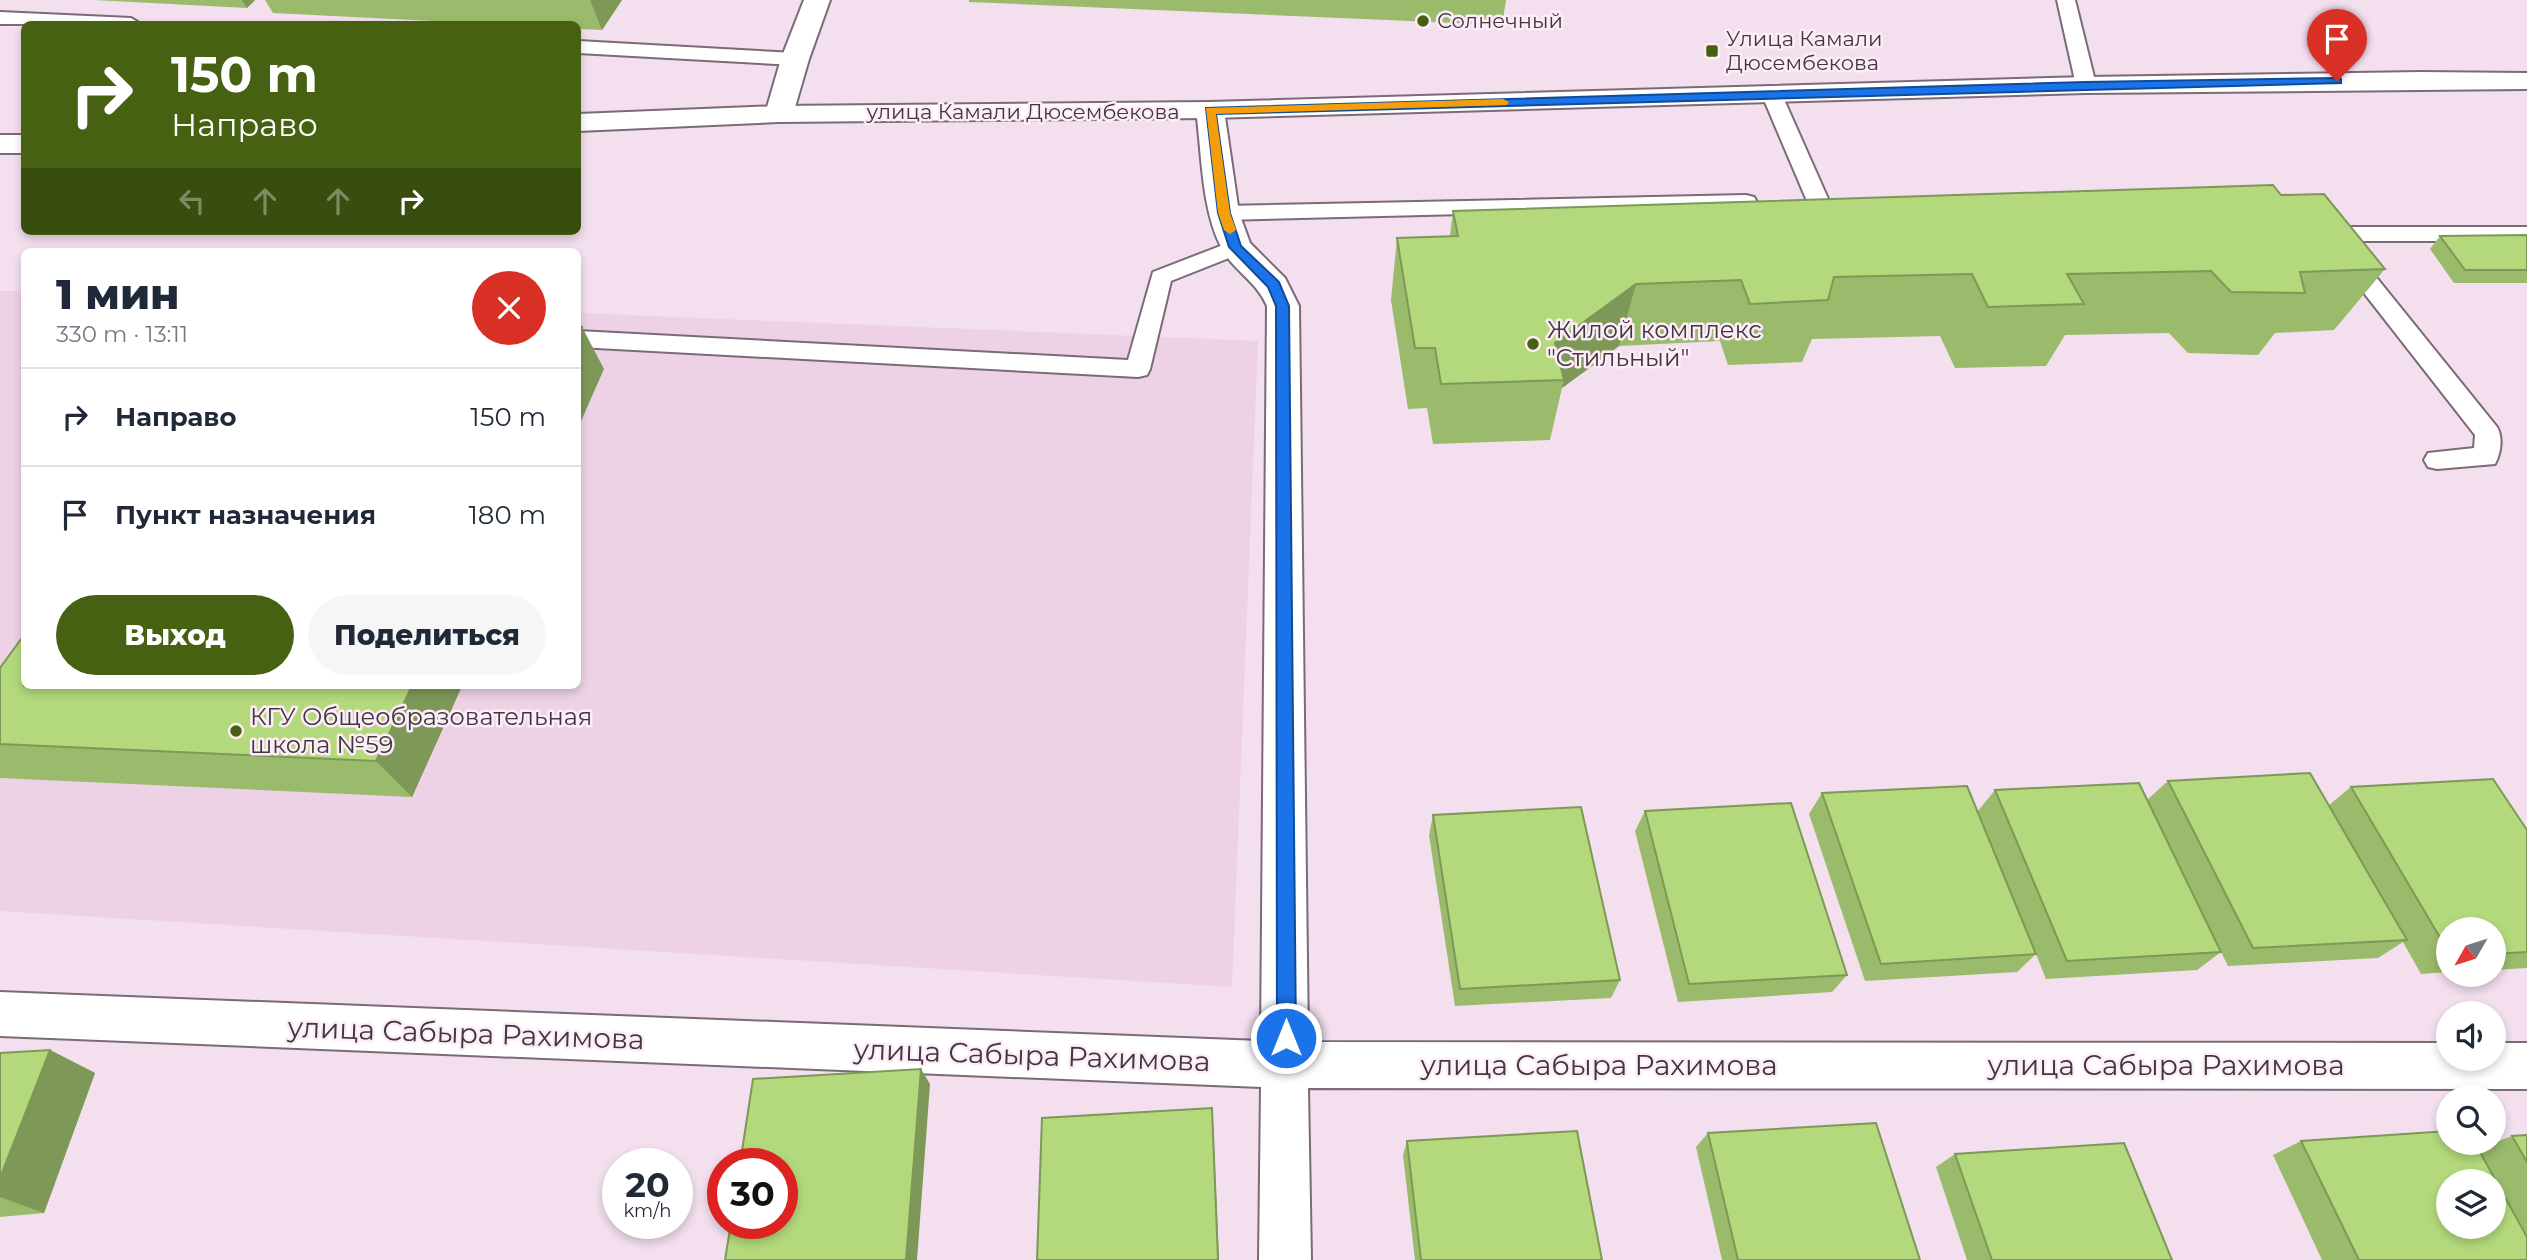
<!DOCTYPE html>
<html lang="ru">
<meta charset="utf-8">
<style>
:root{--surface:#fff;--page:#f6f6f7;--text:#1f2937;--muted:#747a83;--line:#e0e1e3;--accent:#466112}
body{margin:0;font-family:Montserrat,sans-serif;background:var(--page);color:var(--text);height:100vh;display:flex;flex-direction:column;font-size:26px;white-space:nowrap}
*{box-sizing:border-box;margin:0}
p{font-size:23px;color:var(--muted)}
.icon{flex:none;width:38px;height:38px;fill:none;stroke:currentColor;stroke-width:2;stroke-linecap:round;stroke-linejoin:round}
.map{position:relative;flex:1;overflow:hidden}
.details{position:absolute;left:21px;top:248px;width:560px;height:441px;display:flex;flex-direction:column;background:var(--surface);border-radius:10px;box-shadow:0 4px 10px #0003}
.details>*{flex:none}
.banner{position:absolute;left:21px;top:21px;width:560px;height:214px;border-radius:10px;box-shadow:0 4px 10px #0003;background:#466112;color:#fff;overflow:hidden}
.needle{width:46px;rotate:231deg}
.buttons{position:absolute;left:2436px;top:917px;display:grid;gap:14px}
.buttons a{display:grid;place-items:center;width:70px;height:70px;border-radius:50%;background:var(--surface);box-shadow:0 4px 10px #0003;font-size:35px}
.speed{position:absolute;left:602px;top:1148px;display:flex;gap:14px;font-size:35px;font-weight:700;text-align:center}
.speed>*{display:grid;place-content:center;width:91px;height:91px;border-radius:50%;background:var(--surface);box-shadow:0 4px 10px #0003;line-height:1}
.speed small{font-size:18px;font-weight:400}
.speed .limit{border:10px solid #d22;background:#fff;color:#111}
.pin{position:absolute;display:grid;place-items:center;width:60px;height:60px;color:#fff;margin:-72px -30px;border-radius:50% 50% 50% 0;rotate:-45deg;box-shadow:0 0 7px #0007}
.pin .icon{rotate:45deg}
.me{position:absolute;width:77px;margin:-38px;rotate:0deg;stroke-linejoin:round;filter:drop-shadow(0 0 5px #0008)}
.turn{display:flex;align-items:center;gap:24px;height:147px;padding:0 35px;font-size:32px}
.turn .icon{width:91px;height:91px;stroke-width:2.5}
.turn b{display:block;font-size:49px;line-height:60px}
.lanes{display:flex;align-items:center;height:66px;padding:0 35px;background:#0003;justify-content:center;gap:35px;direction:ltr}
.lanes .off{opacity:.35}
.round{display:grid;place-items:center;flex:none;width:74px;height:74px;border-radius:37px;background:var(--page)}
.overview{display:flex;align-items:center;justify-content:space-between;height:119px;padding:0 35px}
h1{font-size:42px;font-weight:800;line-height:52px}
.cta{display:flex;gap:14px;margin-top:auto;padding:14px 35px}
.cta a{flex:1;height:80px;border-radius:42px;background:var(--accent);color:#fff;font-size:28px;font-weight:800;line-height:80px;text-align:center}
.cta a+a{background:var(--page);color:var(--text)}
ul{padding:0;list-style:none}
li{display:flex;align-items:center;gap:21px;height:98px;padding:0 35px;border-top:2px solid var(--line)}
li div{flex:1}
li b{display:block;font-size:26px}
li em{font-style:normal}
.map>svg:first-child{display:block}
</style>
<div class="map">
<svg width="2527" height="1260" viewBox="0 0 2527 1260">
<rect width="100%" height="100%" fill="#f3dfee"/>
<path fill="#edd2e6" d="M0,291H24V686H578V313L1258,341L1232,987L0,911Z"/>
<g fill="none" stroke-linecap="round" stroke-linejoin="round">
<defs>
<path id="service" d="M2057,0H2075L2096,85L2093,89H2079L2076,85Z
M0,12L131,18L141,24H0Z
M578,41L795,53L802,55L805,59L802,63L795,65L578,53Z
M1772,89L1779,91L1782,95L1829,201L1826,206H1810L1807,201L1762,95L1765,91Z
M1746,195L1754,197L1757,202L1754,207L1224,220L1216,218L1213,213L1216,208L1224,206Z
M2324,219L2332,221L2336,227H2527V241H2330L2322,239L2313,226L2316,221Z
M1236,240L1244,242L1247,247L1244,252L1171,281L1150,369L1147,375L1138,377L578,347V331L1128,360L1153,272Z
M2347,249L2355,251L2497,427C2503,437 2501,453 2495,464L2437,469L2428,467L2424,460L2428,453L2474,448L2475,435L2339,261L2336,256L2339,251Z"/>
<path id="minor" d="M1210,102L1220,104L1224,110L1239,213L1250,243L1285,278L1299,306L1308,1042L2448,1043V1059H2494V1043H2527V1089L1308,1088L1311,1260H1259L1261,1087L0,1036V992L1261,1041L1267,306C1256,280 1232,270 1221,247C1201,207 1202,154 1196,110L1200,104Z"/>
<path id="tertiary" d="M804,0H830L809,59L793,114L789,120L779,122L769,120L765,114L781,59Z"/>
<path id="secondary" d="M2421,72L2527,73V89L2086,93L1210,118L779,122L578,131V114L779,106L1210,102L2086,77Z
M0,135H24V153H0Z"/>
</defs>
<use href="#service" stroke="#7b6a77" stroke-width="4"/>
<use href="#minor" stroke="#7b6a77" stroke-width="4"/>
<use href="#tertiary" stroke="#7b6a77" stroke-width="4"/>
<use href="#secondary" stroke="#7b6a77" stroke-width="4"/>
<use href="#service" fill="#fff" fill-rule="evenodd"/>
<use href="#minor" fill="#fff" fill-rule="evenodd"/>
<use href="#tertiary" fill="#fff" fill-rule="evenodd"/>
<use href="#secondary" fill="#fff" fill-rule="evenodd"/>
</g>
<path fill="#9abb6b" d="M94,0H255L247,8Z
M265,0H622L602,30L578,29V24H493L273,13Z
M969,0H1506L1502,25L969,2Z
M2281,195L2385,269L2334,330L2275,333L2258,355L2188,353L2169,333L2065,335L2046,366L1955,368L1940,336L1812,339L1802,362L1728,365L1720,341L1619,346L1562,388L1550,440L1433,444L1427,408L1408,409L1391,300L1397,238L1450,236L1453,211Z
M2527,235V283H2454L2430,249L2440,236Z
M0,668L462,686L412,797L0,778Z
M2168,781L2329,805L2351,787L2527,830V968L2494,970V929H2448V972L2421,974L2403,942L2378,958L2228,966L2221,952L2197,970L2046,979L2036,954L2017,972L1865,981L1809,814L1822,793L1978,811L1995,790L2147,800Z
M1645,811L1847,975L1832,992L1678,1002L1635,831Z
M1433,815L1620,980L1611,998L1455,1006L1429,835Z
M50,1050L95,1073L44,1213L0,1217V1053Z
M1708,1133L1920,1260H1722L1696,1147Z
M2527,1135V1260H2322L2273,1155L2301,1141L2478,1149L2512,1136Z
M1407,1141L1602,1260H1415L1403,1155Z
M1955,1154L2172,1260H1967L1936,1167Z"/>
<path fill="#7d9857" d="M242,0H255L247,8Z
M590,0H622L602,30Z
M1636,284L1619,346L1562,388L1564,380L1555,343Z
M582,327L604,369L578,428V336Z
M412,686H462L412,797L376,761Z
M50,1050L95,1073L44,1213L0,1197V1178Z
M921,1069L930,1084L917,1260H906Z
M1212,1108L1213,1122L1219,1260H1218Z"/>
<path fill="#b3d97c" stroke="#7d9857" stroke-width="2" fill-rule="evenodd" d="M2273,185L2281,195L2324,194L2385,269L2300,272L2305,293L2231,292L2211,271L2067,274L2084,304L1988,307L1972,274L1834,277L1828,300L1750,304L1741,280L1636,284L1555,343L1564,380L1441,384L1435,348H1415L1397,238L1458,236L1453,211Z
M2527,235V270H2465L2440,236Z
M578,326L582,327L578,336Z
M24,635V686H412L376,761L0,744V668Z
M2310,773L2407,940L2253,948L2168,781Z
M2493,779L2527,830V952L2494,954V929H2448V951L2351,787Z
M2139,783L2221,952L2067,961L1995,790Z
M1967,786L2036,954L1881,964L1822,793Z
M1791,803L1847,975L1689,984L1645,811Z
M1581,807L1620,980L1460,989L1433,815Z
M50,1050L0,1178V1053Z
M921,1069L906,1260H725L731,1223H782V1164H740L753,1079Z
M1212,1108L1218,1260H1037L1042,1118Z
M1876,1123L1920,1260H1738L1708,1133Z
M1577,1131L1602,1260H1421L1407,1141Z
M2448,1131V1143H2475L2527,1237V1260H2359L2301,1141ZM2448,1181H2494V1227H2448Z
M2527,1135V1162L2512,1136Z
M2124,1143L2172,1260H1992L1955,1154Z"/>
<path fill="#1a73e8" stroke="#114b97" stroke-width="2" d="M2337,78L2341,79V83L1216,114L1230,213L1241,246L1279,282L1289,306L1296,1038L1293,1045L1286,1047L1279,1045L1277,1038L1276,306L1268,287L1229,247L1218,213L1206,108L2086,82Z"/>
<path fill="#f59e0b" d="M1503,99L1509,102L1507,105L1216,114L1230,213L1236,230L1230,234L1224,230L1218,213L1206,108Z"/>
<g fill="#466112" stroke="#feedf9" stroke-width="2.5">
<circle cx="1423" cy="21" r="7"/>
<rect x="1705" y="44" width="14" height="14" rx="3.5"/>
<circle cx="1533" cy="344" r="7"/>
<circle cx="236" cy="731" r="7"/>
</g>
<g text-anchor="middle" stroke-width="5" stroke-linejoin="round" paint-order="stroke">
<g font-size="21" fill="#40383e" stroke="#feedf9" text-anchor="start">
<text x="1437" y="28">Солнечный</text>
<text x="1726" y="46">Улица Камали<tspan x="1726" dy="24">Дюсембекова</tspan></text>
</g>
<g font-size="21" fill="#40383e" stroke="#feedf9">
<text x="1023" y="119">улица Камали Дюсембекова</text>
</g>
<g font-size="24" fill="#40383e" stroke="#feedf9" text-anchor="start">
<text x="1547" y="338">Жилой комплекс<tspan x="1547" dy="28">"Стильный"</tspan></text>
<text x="250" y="725">КГУ Общеобразовательная<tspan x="250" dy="28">школа №59</tspan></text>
</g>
<g font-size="28" fill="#40383e" stroke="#feedf9">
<text transform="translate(466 1033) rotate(2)" y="10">улица Сабыра Рахимова</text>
<text transform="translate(1032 1055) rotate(2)" y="10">улица Сабыра Рахимова</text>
<text x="1599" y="1075">улица Сабыра Рахимова</text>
<text x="2166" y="1075">улица Сабыра Рахимова</text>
</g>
</g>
</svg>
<div class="buttons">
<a><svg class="needle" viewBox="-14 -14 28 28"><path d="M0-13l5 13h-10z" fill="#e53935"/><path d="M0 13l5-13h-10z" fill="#747a83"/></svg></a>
<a><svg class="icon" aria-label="sound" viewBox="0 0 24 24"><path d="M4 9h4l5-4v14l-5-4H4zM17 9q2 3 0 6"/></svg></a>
<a><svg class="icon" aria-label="search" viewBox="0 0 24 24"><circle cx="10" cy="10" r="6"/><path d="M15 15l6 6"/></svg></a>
<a><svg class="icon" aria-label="layers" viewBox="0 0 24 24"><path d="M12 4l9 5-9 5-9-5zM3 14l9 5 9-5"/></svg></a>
</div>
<div class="speed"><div>20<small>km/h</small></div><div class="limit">30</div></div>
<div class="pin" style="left:2337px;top:81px;background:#d93025"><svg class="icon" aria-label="arrive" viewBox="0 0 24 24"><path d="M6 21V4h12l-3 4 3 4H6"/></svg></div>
<svg class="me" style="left:1286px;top:1038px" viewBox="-20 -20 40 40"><circle r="17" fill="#1a73e8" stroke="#fff" stroke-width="3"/><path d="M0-11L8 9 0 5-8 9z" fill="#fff"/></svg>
<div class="banner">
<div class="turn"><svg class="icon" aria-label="right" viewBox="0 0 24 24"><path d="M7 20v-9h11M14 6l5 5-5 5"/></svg><div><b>150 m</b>Направо</div></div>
<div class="lanes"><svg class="icon off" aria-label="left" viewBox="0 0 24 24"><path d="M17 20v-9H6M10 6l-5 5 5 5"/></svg><svg class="icon off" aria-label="ahead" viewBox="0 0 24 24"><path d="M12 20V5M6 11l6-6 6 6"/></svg><svg class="icon off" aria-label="ahead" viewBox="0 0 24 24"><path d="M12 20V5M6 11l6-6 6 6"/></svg><svg class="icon" aria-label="right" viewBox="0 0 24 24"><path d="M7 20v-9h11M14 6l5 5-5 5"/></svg></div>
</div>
<section class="details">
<div class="overview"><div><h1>1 мин</h1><p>330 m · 13:11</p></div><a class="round" style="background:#d93025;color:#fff"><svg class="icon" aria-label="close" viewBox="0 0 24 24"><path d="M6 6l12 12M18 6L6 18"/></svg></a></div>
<ul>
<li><svg class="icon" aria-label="right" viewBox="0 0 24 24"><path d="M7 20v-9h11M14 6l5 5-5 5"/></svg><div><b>Направо</b></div><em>150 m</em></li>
<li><svg class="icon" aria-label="arrive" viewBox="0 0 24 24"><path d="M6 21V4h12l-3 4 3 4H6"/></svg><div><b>Пункт назначения</b></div><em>180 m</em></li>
</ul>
<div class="cta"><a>Выход</a><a>Поделиться</a></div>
</section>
</div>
